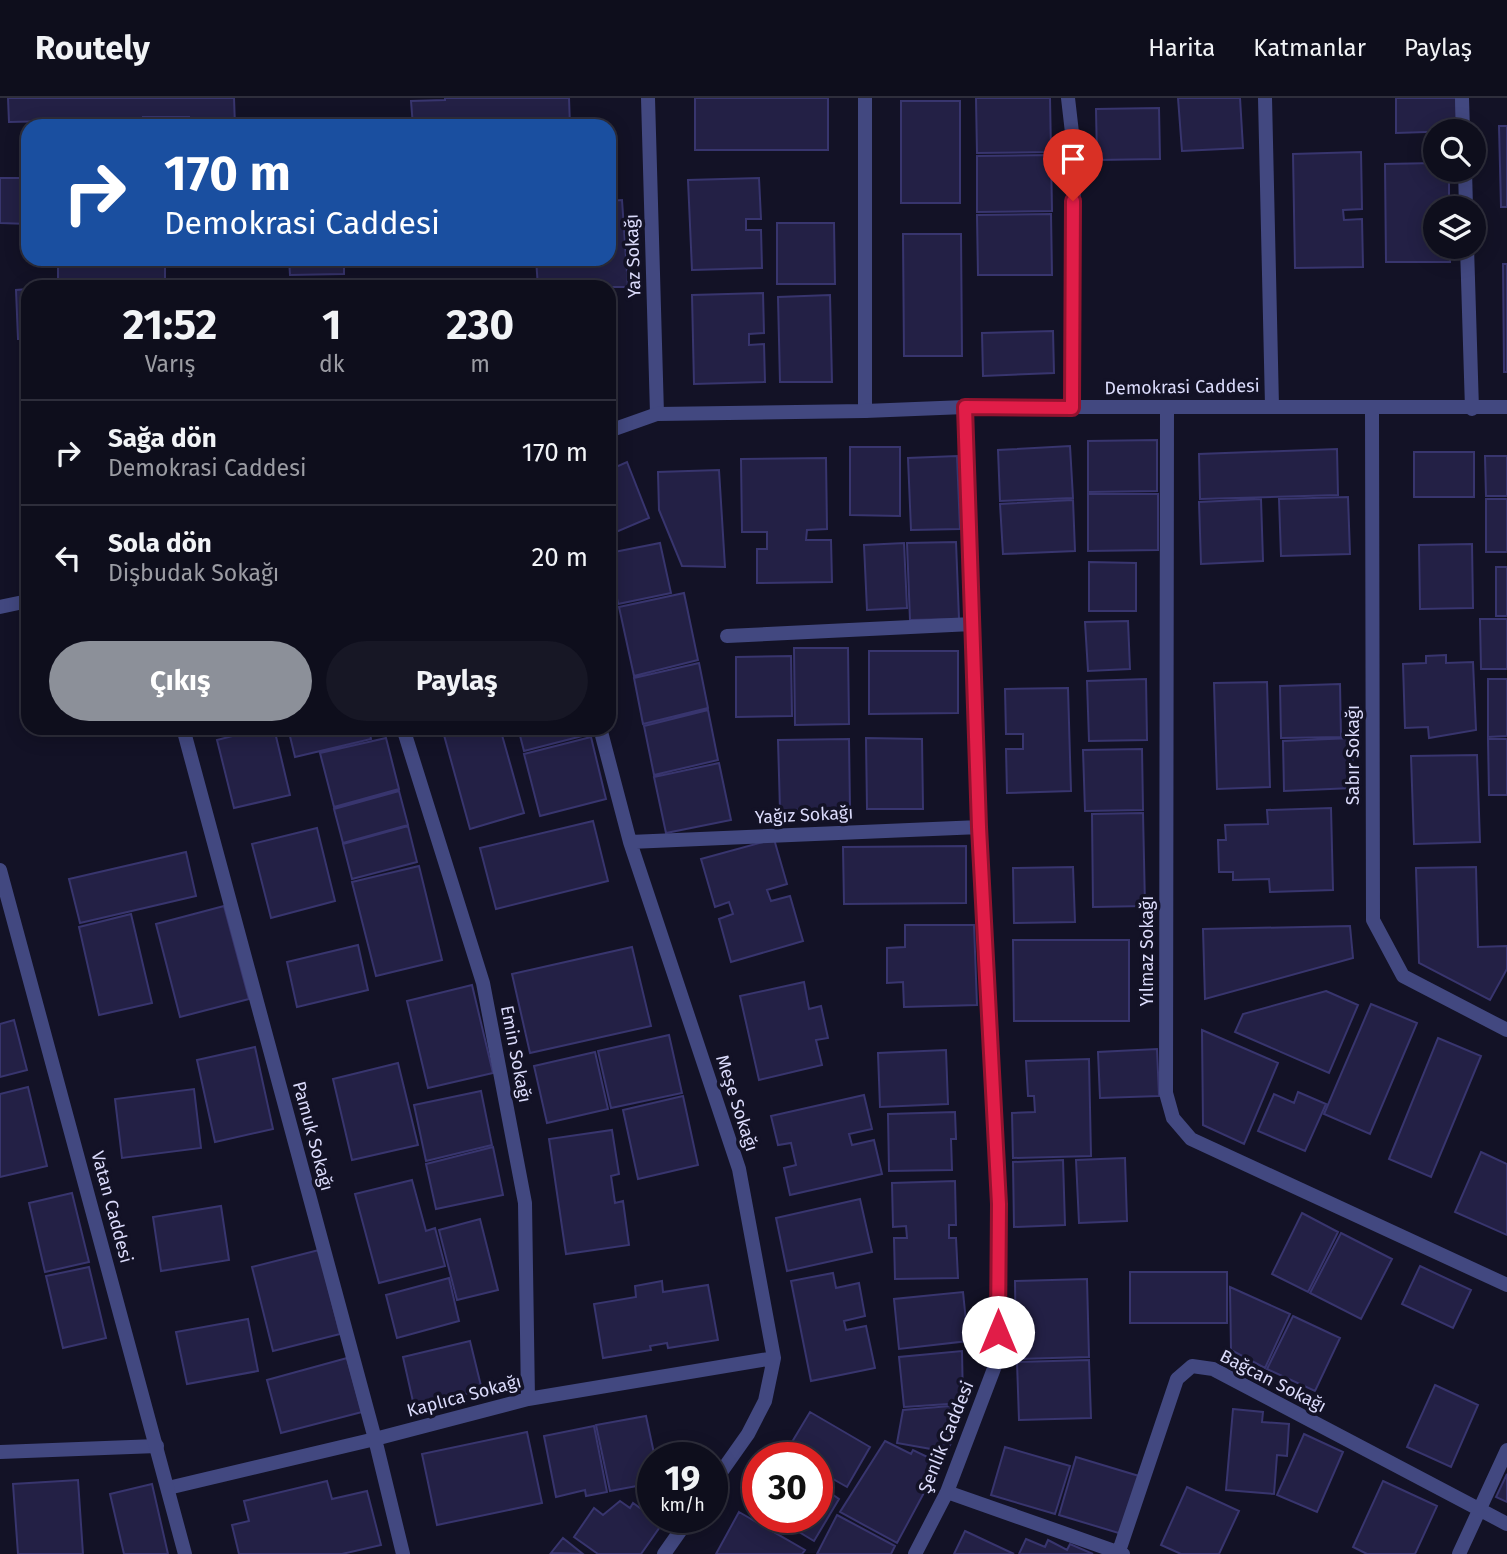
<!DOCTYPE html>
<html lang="tr">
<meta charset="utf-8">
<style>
:root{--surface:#0e0e1c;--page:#171725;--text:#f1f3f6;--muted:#9b9ca3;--line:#2e2e3b;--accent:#8c9099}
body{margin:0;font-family:"Fira Sans",sans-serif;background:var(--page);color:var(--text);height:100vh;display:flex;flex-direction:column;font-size:26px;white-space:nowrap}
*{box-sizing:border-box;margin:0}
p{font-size:23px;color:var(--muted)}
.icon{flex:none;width:38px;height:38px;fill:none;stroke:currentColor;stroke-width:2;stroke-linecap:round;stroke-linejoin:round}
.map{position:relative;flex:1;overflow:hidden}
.sheet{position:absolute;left:21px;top:182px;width:595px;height:455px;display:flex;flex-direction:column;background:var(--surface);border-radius:21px;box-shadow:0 4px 18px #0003,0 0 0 2px var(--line)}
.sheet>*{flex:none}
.guide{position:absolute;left:21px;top:21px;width:595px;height:147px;border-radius:21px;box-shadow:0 4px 18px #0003,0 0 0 2px var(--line);background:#1a4fa0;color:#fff;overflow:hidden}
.controls{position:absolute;left:1423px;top:21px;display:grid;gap:14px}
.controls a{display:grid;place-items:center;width:63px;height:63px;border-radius:50%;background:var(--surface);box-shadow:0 4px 18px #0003,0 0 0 2px var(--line);font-size:35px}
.speed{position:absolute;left:637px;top:1344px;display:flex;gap:14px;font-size:35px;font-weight:700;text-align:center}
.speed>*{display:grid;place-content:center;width:91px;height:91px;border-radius:50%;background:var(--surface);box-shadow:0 4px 18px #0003,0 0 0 2px var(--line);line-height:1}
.speed small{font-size:18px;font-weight:400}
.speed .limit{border:10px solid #d22;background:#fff;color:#111}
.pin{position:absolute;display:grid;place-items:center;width:60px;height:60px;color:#fff;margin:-72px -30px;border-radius:50% 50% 50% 0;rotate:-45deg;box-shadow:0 0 7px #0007}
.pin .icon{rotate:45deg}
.me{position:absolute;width:77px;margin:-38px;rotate:0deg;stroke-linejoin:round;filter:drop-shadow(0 0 5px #0008)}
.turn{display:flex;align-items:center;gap:24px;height:147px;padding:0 28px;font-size:32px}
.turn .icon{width:91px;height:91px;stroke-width:2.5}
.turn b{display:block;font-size:49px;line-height:60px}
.eta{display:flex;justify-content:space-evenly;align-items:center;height:119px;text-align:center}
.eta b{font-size:42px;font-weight:700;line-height:49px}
.button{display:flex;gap:14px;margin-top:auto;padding:14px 28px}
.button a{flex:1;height:80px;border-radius:42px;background:var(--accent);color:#fff;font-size:28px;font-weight:700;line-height:80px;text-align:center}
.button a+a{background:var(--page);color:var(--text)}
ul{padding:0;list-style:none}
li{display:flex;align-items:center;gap:21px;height:105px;padding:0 28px;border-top:2px solid var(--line)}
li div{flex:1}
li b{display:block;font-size:26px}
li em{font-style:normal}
header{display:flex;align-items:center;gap:42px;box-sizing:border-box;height:98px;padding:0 35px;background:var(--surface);border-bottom:2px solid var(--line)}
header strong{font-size:33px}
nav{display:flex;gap:38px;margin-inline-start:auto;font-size:24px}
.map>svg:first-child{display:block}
</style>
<header>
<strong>Routely</strong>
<nav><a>Harita</a><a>Katmanlar</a><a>Paylaş</a></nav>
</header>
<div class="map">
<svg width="1507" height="1456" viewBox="0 0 1507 1456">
<rect width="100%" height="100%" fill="#131226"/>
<path fill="#232045" stroke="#38356e" stroke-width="2" d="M8,0H234L235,28H189V19H143V28H112V21L89,22V28H54V23L9,24Z
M445,0H569L570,28H413L411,3L445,2Z
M695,0H828V52H695Z
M976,0H1050L1051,54L977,55Z
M1178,0H1240L1243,50L1182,53Z
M1396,0H1456L1457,33L1396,35Z
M901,3H960V105H901Z
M1159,10L1160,61L1097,62L1096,11Z
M1499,28H1507V109H1501Z
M1361,54L1362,111L1343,112L1344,122L1362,121L1363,169L1295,170L1293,56Z
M1051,57L1052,113L977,114V58Z
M1435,65V72H1449V110H1435V149H1450V164H1386L1385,66Z
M0,80H28V126L0,125Z
M759,80L761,121H746V132H761L762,170L692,172L688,82Z
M622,102L628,189H538L536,161H609V103Z
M1051,116L1052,177H978L977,117Z
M777,125H834L835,186H777Z
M903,136H961L962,258H904Z
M289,161H344V176L290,177Z
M165,165V187L242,185V189H58V168Z
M1503,166H1507V274H1504Z
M28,191V241H18L16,192Z
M763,195L764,235L749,236V247L764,246L765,284L694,286L692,197Z
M830,197L832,284H780L778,199Z
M1053,233L1054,275L983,278L982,235Z
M1157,342V393L1088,394V343Z
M1070,348L1073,400L1000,403L998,352Z
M850,349H900V418L850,417Z
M1337,351L1338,397L1200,401L1199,356Z
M1414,354H1474V399H1414Z
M957,358L960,431L911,432L908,360Z
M1485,358H1507V398H1486Z
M826,360L827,431L807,432L806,442H831L832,484L757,485V451H767V434H742L741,361Z
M627,364L649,420L609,437V372Z
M719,372L725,469L682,468L659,412L658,374Z
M1088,396H1158V452L1088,453Z
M1348,399L1350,456L1281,458L1279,401Z
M1261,401L1263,463L1201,466L1199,404Z
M1486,401H1507V454H1486Z
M1073,402L1075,453L1003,456L1000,406Z
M956,444L959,521L910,522L907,445Z
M660,445L671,495L618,506L609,455Z
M904,445L907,510L867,512L864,447Z
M1472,446L1473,510L1420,511L1419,447Z
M1089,464L1136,465V513H1089Z
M1496,469H1507V518H1496Z
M684,495L698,562L634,578L619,509Z
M1480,521H1507V571H1481Z
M1128,523L1130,571L1088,573L1085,524Z
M794,550H848L849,626L795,627Z
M869,553H958V615L869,616Z
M1446,557V565L1473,564L1476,632L1429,640L1428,629L1405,630L1403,566L1426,565V558Z
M791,558L792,618L736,619V559Z
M699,565L708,610L643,626L634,580Z
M1146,581L1147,642L1089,643L1087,583Z
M1488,581H1507V638L1488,639Z
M1267,584L1270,689L1217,691L1214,585Z
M1340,586L1341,639L1281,640L1280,588Z
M1068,590L1071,693L1007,695L1006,651H1023V636H1006L1005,591Z
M708,612L718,662L654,677L644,628Z
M264,630H274L290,697L234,710L217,642Z
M288,630H369L371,641L295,659Z
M442,630H500L524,715L470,731Z
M518,630H588L590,636L524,653Z
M591,639L606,701L540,718L524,656Z
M386,640L399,691L334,709L320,655Z
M866,640L922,641L923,711H867Z
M1352,640L1353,690L1284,693L1283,643Z
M849,641L850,711L780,712L778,642Z
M1488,641H1507V697H1489Z
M1142,651L1143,712L1085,713L1083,652Z
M1477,657L1480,744L1414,746L1411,658Z
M719,665L731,722L666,735L654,679Z
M399,693L408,727L343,745L334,711Z
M1331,710L1333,792L1270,794L1269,781L1233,782V774H1219L1218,742H1226L1225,727L1268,726L1267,712Z
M1143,715L1145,808L1093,809L1092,716Z
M593,723L608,783L496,811L480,750Z
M408,728L417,764L352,781L343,746Z
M317,730L335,803L271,820L252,746Z
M774,741L787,786L767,792L771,803L790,798L803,843L731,864L719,821L733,816L729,804L715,809L701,761Z
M966,748V805L844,806L843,749Z
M186,754L196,798L80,825L69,781Z
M419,768L442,862L376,878L352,784Z
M1073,769L1075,824L1014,825L1013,770Z
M1476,769L1478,849L1507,848V871L1490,902L1419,865L1416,770Z
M224,808L249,901L180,919L156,826Z
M131,816L152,905L99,917L79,829Z
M905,827H974L977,907L904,909L903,884L887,885V850L905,849Z
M1350,828L1353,860L1205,901L1203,831Z
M1013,842H1129V923H1014Z
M358,847L368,892L297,909L287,864Z
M632,849L651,928L530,955L512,876Z
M804,884L809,911L821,908L828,940L816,942L822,967L759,982L740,898Z
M472,887L493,975L428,990L407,903Z
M1326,893L1358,907L1329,975L1235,934L1243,916Z
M1371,906L1417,925L1370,1036L1324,1016Z
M14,922L27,972L0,979V926Z
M1202,932L1278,965L1244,1046L1203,1027Z
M669,937L682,995L611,1010L598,953Z
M1438,940L1481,958L1431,1079L1389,1061Z
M255,949L273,1031L215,1044L197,962Z
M1157,951L1159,998L1100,1000L1098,954Z
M946,952L948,1006L880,1009L878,955Z
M595,954L608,1011L547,1025L534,968Z
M1089,961L1091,1058L1013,1060L1012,1015L1035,1014L1034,998H1028L1026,963Z
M398,965L418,1047L352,1062L333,981Z
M28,989L47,1068L0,1079V996Z
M194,991L201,1050L122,1060L115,1001Z
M481,993L492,1047L426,1063L414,1007Z
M1298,994L1326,1006L1305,1053L1258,1033L1274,996L1294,1005Z
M864,997L872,1031L849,1036L852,1047L874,1042L882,1076L790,1097L784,1070L796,1067L791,1045L778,1047L771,1018Z
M683,998L698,1067L638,1081L623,1012Z
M955,1014L956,1041H951L952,1072L889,1073L888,1016Z
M612,1032L619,1076L611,1078L615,1105L623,1103L629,1147L566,1156L549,1041Z
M493,1049L503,1097L436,1111L426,1066Z
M1481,1054L1507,1066V1137L1455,1114Z
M1125,1060L1127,1123L1079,1125L1076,1062Z
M1063,1062L1065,1127L1014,1129L1013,1064Z
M412,1082L426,1133L435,1130L445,1168L379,1185L355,1096Z
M955,1083L956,1127H949V1140H956L958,1180L895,1181L894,1140H907L906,1128L893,1129L892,1085Z
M72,1095L89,1164L45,1174L29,1105Z
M860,1101L872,1154L787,1173L776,1120Z
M221,1108L229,1162L161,1173L153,1119Z
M1302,1115L1338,1134L1308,1194L1272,1176Z
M480,1121L498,1192L457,1202L439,1132Z
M1341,1135L1392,1161L1361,1221L1310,1195Z
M319,1152L340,1236L273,1253L252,1169Z
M1420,1168L1471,1192L1453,1230L1402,1206Z
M89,1169L106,1240L63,1250L46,1178Z
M1130,1174H1227V1225H1130Z
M833,1175L836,1190L859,1185L865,1218L844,1223L846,1232L866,1228L875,1270L811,1283L791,1183Z
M449,1180L459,1223L397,1240L386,1197Z
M1087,1181L1089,1259L1016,1261L1015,1183Z
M662,1183L663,1194L708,1187L718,1242L668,1250L667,1245L650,1248L651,1252L603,1260L594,1206L636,1199L635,1188Z
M1230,1189L1290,1216L1265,1270L1231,1252Z
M963,1194L968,1243L899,1251L894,1201Z
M1293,1218L1340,1240L1315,1293L1267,1271Z
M248,1221L258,1273L187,1286L176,1234Z
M470,1243L482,1292L414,1308L403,1259Z
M962,1253L963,1305L904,1309L899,1259Z
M347,1260L362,1314L281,1335L267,1282Z
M1089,1262L1091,1320L1019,1322L1017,1264Z
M1435,1287L1478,1307L1451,1369L1407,1349Z
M962,1307L948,1354L897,1345L903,1312Z
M1233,1311L1263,1314L1262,1324L1289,1326L1287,1358L1277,1357L1274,1396L1226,1392Z
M810,1314L870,1349L847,1389L833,1381L826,1392L839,1401L814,1443L774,1419H817V1360H796L786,1354Z
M646,1318L655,1360H653V1385L610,1393L596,1327Z
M594,1328L607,1394L586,1398L585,1392L556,1399L544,1338Z
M527,1334L542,1405L437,1427L422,1356Z
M1304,1336L1343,1354L1317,1414L1277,1397Z
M885,1343L911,1356L913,1352L940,1365L897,1445L840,1414Z
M1005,1349L1070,1368L1055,1416L991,1397Z
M1076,1359L1139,1378L1122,1436L1059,1417Z
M1507,1376V1404L1496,1399Z
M78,1382L83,1456H18L13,1386Z
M327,1383L332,1401L367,1393L381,1447L342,1456H239L232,1427L249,1423L244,1403Z
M1383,1383L1437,1408L1415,1456H1367L1353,1449Z
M152,1386L168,1456H124L110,1396Z
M1187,1389L1239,1413L1219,1456H1181L1161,1447Z
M620,1403L630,1410L633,1405L662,1426L641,1456H598L574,1439L594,1410L603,1417Z
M739,1414L805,1452L802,1456H716Z
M837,1417L895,1448L891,1456H817Z
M965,1433L1014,1456H954Z
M563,1440L583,1456L551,1455Z
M1026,1441L1045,1449L1048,1442L1067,1452L1070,1446L1093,1456H1019Z"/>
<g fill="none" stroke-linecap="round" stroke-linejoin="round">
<path stroke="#424880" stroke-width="14" d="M648,0L657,316
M865,0V313
M1068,0L1074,52L1072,310
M1265,0L1272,308
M1462,0L1463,33
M1465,72L1466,110
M1467,149L1472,311
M1167,309L1166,995L1173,1020L1191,1041L1507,1187
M1372,311L1373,822L1403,878L1507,932
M727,538L972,526
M183,630L375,1341L403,1456
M403,630L483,885L525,1105L528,1301
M600,630L630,744L739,1071L774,1260L765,1303L748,1336L712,1387
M630,744L980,729
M0,1354L157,1348
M168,1390L375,1341L528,1301L774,1260
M947,1394L1123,1456
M664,1456L690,1419
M915,1456L947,1394L998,1260L999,1106L980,729L965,309
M1118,1456L1177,1281L1192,1268L1213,1271L1507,1426
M1459,1456L1507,1352"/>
<path stroke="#424880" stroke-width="14" d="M609,333L657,316L865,313L965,309H1507
M0,509L28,503
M0,772L185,1456"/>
</g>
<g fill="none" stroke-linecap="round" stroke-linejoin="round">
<defs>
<path id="route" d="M998,1234L999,1106L979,729L965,309L1072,310L1073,103"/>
</defs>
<use href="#route" stroke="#92132f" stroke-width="18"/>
<use href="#route" stroke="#e11d48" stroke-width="12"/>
</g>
<g text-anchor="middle" stroke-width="7" stroke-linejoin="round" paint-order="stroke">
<g font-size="18" fill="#dbdbfb" stroke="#131226">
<text transform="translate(633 158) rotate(-92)" y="6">Yaz Sokağı</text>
<text transform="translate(1182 289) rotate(-1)" y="6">Demokrasi Caddesi</text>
<text transform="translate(1353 657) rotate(-90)" y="6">Sabır Sokağı</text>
<text transform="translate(804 717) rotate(-3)" y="6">Yağız Sokağı</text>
<text transform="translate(1147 853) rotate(-90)" y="6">Yılmaz Sokağı</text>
<text transform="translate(516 956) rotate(79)" y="6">Emin Sokağı</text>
<text transform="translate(737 1005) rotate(72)" y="6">Meşe Sokağı</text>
<text transform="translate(313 1038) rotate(75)" y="6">Pamuk Sokağı</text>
<text transform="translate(112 1109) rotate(75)" y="6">Vatan Caddesi</text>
<text transform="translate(1273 1283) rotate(27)" y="6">Bağcan Sokağı</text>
<text transform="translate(464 1298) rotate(-15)" y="6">Kaplıca Sokağı</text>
<text transform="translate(946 1339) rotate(-68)" y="6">Şenlik Caddesi</text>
</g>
</g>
</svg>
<div class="controls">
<a><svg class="icon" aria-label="search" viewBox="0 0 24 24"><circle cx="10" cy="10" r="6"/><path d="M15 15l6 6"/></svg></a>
<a><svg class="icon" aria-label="layers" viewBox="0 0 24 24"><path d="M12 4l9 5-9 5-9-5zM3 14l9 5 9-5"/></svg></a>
</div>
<div class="speed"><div>19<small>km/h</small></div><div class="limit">30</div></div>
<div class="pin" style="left:1073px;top:103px;background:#d93025"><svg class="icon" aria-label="arrive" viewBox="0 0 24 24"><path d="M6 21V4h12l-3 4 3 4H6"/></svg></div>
<svg class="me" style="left:998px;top:1234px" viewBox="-20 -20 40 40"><circle r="19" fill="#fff"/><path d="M0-13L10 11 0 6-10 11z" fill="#e11d48"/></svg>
<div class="guide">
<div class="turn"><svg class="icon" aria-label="right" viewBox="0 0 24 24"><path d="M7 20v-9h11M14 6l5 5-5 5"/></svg><div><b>170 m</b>Demokrasi Caddesi</div></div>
</div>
<section class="sheet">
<div class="eta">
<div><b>21:52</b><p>Varış</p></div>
<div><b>1</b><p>dk</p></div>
<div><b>230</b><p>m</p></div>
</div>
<ul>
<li><svg class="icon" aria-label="right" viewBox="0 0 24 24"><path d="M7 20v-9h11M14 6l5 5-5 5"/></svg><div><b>Sağa dön</b><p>Demokrasi Caddesi</p></div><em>170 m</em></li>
<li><svg class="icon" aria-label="left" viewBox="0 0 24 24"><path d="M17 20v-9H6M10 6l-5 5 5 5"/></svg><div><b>Sola dön</b><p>Dişbudak Sokağı</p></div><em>20 m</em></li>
</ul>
<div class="button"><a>Çıkış</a><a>Paylaş</a></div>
</section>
</div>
